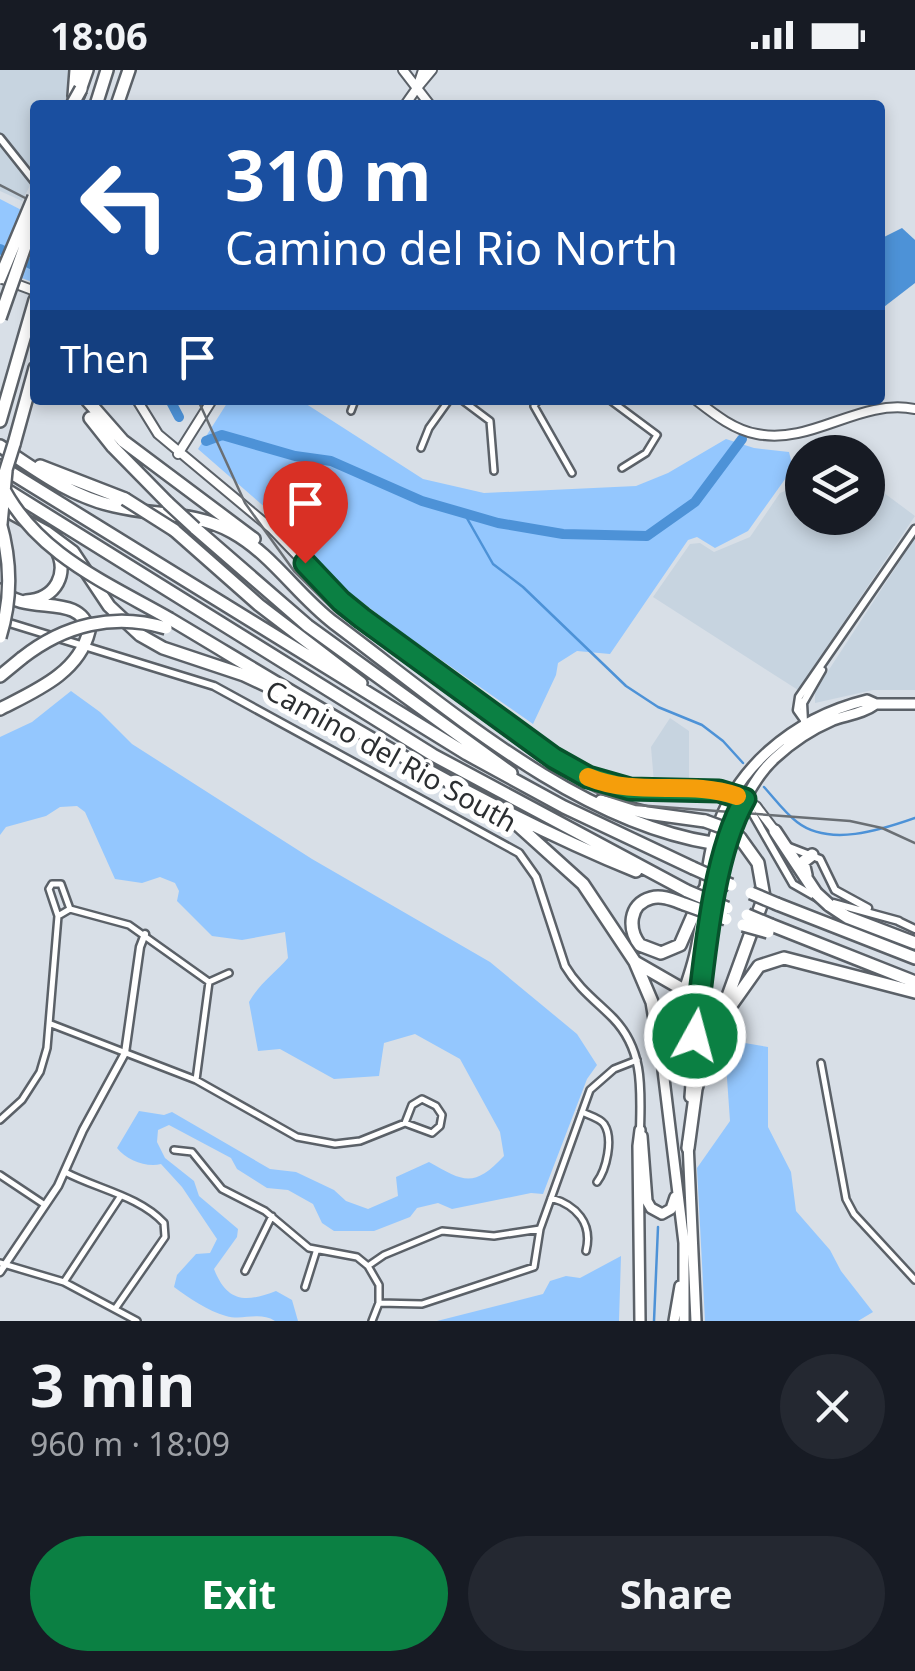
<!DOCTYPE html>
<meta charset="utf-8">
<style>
:root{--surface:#171b24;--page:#242831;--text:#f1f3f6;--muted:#9ea1a6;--accent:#0b8043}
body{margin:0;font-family:"Noto Sans",sans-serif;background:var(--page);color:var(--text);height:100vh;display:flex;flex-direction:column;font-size:38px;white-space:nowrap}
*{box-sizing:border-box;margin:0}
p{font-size:32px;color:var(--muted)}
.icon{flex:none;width:55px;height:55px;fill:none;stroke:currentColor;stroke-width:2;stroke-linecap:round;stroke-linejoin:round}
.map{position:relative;height:1251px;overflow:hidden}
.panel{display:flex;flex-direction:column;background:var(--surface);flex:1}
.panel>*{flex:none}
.hud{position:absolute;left:30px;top:30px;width:855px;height:305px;border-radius:10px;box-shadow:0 5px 15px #0003;background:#1a4fa0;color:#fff;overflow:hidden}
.tools{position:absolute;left:785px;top:365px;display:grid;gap:20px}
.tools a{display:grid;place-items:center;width:100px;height:100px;border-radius:50%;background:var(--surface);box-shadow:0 5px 15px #0003;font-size:50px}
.pin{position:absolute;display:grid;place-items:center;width:85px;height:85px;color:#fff;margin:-102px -42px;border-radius:50% 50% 50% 0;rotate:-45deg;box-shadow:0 0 10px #0007}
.pin .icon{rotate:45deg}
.me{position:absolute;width:110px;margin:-55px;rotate:7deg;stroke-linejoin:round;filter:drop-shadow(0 0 8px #0008)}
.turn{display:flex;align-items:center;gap:35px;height:210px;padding:0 30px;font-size:45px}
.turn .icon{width:130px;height:130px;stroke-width:2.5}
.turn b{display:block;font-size:70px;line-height:85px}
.then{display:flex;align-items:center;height:95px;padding:0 30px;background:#0003;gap:20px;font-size:38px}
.round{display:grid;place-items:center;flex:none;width:105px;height:105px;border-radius:52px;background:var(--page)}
.overview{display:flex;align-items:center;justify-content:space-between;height:170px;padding:0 30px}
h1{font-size:60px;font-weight:700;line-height:75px}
.cta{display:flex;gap:20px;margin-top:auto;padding:20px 30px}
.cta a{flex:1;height:115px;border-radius:60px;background:var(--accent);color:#fff;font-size:40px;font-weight:700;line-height:115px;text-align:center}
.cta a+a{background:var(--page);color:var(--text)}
.status{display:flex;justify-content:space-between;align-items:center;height:70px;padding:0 50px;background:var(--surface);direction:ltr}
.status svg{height:28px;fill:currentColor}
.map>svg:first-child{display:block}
</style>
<div class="status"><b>18:06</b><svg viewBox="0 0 49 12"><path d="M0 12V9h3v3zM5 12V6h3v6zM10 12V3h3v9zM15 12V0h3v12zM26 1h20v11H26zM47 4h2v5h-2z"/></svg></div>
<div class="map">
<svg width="915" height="1251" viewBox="0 0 915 1251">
<rect width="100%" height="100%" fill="#d8dfe7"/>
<path fill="#c7d4e0" d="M0,0H75L64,35H35V106L22,131L0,121Z
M868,411L915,446L798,620L653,527L690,474L700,473L714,482L750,467L780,423L802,414V448H868Z
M915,468V620H873L815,633V621Z
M670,648L689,661V712L654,713L651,677Z"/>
<path fill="#94c7fe" d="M0,129L35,147V213L0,200Z
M229,330H300L423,409L484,423L636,416L668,403L726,369L754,378L789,382L793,398L748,461L715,478L697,467L688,470L610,584L577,581L558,593L556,605L533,654L397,559L340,515L276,447L198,379Z
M71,621L100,642L132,674L312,789L490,892L577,964L597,995L587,1009L543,1124L531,1123L452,1139L438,1133L417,1138L410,1147L374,1161H334L322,1153L313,1134L288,1120L267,1118L237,1099L231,1088L169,1055L158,1060L157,1072L165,1088L194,1111L199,1126L238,1159L237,1167L214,1199C227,1232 245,1233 276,1221L292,1230L298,1251H275C259,1241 243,1251 226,1246C208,1241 189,1228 174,1217L177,1205L196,1184L210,1183L217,1169L182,1117L161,1094C147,1098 126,1090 117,1078L139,1041L164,1045L172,1042L270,1099L296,1102L334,1120L346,1131L368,1139L398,1126L396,1107L429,1092C464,1112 474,1118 504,1086L500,1062L460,989L415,964L384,973L379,1006L334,1009L280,979L258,981L249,932C260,913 274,904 288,888L285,862L242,870L212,866L177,831L179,821L175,813L160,807L142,813L115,809L85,742L77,736L60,737L46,746L6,757L0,765V667L32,652Z
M733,971L768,977V1057L791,1102L796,1141L830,1180L841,1201L873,1242L858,1251H705L697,1098L730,1051L726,994Z
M621,1186L619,1251H437L543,1224L550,1211L566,1206L580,1208Z"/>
<path fill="#4d92d7" d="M902,158L915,170V213L880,240V169Z"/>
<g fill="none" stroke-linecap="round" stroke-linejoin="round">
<path stroke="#4d92d7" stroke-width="2.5" d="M464,443L493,494L523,517L626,616L658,637L702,655L723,671L743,693
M764,717C774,728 785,743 797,752C829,777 881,760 915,748
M654,1251L658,1157"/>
<path stroke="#4d92d7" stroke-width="10" d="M0,179L35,196
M170,330L179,347
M206,371L222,365L295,386L331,391L422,431L498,453L563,464L647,466L695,432L742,369"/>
<defs>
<path id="minor" d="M462,330L490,351L494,401
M538,330L534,336L572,403
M610,330L657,365L646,383L622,398
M351,341L355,330
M421,378L429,358L449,330
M58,846L70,839L129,855L209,912
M209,912L229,903
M51,954L196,1010L297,1067L335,1074L360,1071L405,1053
M821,993L846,1129L854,1144L915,1210
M196,1010L209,912
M422,1029L436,1036L442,1045L440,1056L432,1063L405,1053L412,1035Z
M582,1042C588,1045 600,1048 604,1054C614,1069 606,1100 597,1112
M0,1050L22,1030L40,1002L47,978L58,846L49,819L52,814H61L70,839
M174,1080L192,1082L222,1119L265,1141L309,1178L357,1187L368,1196L379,1215V1233L422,1234L534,1197L540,1159L590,1020L614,999L637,990
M65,1102C97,1119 139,1126 164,1153L165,1167L115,1239
M0,1105L45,1135
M551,1128C576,1135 593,1153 586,1181
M0,1193L64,1212L137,1251
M368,1196L384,1185L442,1161L494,1166L540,1159
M245,1201L272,1146
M64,1212L120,1127
M305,1217L316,1182
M372,1251L379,1233"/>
<path id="tertiary" d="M0,68L35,112
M6,552L214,616L519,783L536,807L565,896C578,918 596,931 613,948C644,980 641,1019 640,1060
M804,652L803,633L822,600
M809,657L797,640L799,627L915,459
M746,732L793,814L821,830
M789,777L820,789L835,820L868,838
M833,833L899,851
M898,851L915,859
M0,1202L58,1116L83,1060L125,983L140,877L145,864"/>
<path id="secondary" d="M403,0L430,35
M423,0L417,18L432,0
M405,35L417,18
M0,208L35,221
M137,330L158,364L272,459L341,531L554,688L589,707L618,717L734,725L756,736L775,761
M696,330C714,344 734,360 757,364C813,375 859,328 915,339
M178,384L212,330"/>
<path id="primary" d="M674,940L680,938L690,940L693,953
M690,1027C697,938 708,749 775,688C792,672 812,659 833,650C848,645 864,643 876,634
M642,1066L647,1131L651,1138L662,1144L671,1139L675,1127
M688,1072L696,1251
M640,1251L638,1076L640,1060
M674,1251L680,1216
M684,1251V1173L662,992C669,950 690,915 697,874C704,841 704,808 712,775C730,699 794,648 867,630L876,634H915"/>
<path id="motorway" d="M74,26L76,0
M78,26L87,0
M96,35L107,0
M117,35L129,0
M87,330L123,371L254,469
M90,348L113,377L168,433
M0,351L35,230
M14,374L35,298
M0,376C36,400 70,426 114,436C154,446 195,441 232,462C272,484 298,526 334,553C444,635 574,751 712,773
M0,396L467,684L564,737L693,798
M40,396L125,429
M2,417L433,685L687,821
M13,444L46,462L73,482L109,536L140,565L163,578L244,605L291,627
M195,458L308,556L511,703
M174,460L259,535L361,613
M0,520C27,547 80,521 89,561C79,603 35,621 0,639
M26,531C56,529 70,503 55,477
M170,549C321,639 473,735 636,801
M0,606L22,588
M601,731L647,743L705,751
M511,749L583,814L635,892L652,932L662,992
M775,761L816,823
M806,805L803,792L812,785
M684,834C673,830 662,825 651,828C628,834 628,860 640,875L661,883L680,875L704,820
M777,834L915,888
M829,835L847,847L915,873
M771,855L915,912
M635,892L682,919L702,909
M732,934L759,896L784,888L915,922
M688,1078L696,1019L704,992L764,827L758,793L740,768"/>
</defs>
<use href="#minor" stroke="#5b6168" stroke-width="10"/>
<use href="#tertiary" stroke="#5b6168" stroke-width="11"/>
<use href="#secondary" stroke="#5b6168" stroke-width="12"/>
<use href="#primary" stroke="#5b6168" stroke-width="14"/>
<use href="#motorway" stroke="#5b6168" stroke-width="16"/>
<use href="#minor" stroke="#fff" stroke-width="5"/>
<use href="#tertiary" stroke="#fff" stroke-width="6"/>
<use href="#secondary" stroke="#fff" stroke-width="8"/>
<use href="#primary" stroke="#fff" stroke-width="9"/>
<use href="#motorway" stroke="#fff" stroke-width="11"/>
<path stroke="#6a6f74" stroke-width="2.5" d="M0,115L35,133
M198,330L245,433L294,501L337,543L553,701L595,722L636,735L850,751L882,758L915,773"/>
<defs>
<path id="motorway-bridge" d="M72,35L81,19
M0,208L34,127
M0,248L35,148
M4,406L14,374
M0,412C34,483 105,512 170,549
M125,429L174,460
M168,433L195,458
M0,452C11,490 12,529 0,567
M1,454L6,401
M22,588C64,555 114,542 166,558
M705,751L727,759L740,768
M693,798L731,815
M687,821L727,838
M751,823L777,834
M816,823L829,835
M684,834L726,849
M747,845L771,855
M743,855L768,862"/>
</defs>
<use href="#motorway-bridge" stroke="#5b6168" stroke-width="16" stroke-linecap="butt"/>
<use href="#motorway-bridge" stroke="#fff" stroke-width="11"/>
</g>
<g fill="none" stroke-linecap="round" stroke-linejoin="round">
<defs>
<path id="route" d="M305,493L341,531L362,548L554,688L588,707L630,719L719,721L745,729C711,788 704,897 695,966"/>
</defs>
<use href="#route" stroke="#07532c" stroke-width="25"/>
<use href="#route" stroke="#0b8043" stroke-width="18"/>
<path stroke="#f59e0b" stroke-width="18" d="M588,707C638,728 689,709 737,726"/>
</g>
<g text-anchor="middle" stroke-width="10" stroke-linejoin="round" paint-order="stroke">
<g font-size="28" fill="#2b2e31" stroke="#fff">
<text transform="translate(391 686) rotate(29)" y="10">Camino del Rio South</text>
</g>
</g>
</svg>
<div class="tools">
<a><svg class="icon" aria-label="layers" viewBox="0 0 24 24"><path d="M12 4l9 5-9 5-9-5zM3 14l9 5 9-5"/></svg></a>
</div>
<div class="pin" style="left:305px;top:493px;background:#d93025"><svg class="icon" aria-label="arrive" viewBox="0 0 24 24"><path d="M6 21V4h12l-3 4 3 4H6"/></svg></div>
<svg class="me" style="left:695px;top:966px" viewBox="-20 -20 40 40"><circle r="17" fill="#0b8043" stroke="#fff" stroke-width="3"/><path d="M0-11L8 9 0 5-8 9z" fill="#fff"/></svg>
<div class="hud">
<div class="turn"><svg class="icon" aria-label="left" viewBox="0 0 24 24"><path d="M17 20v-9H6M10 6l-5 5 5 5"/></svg><div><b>310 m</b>Camino del Rio North</div></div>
<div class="then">Then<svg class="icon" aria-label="arrive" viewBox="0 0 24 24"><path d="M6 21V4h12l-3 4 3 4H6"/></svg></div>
</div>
</div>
<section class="panel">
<div class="overview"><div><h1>3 min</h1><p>960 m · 18:09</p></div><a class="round"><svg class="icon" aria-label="close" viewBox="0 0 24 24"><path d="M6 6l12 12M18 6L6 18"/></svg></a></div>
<div class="cta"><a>Exit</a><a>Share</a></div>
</section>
